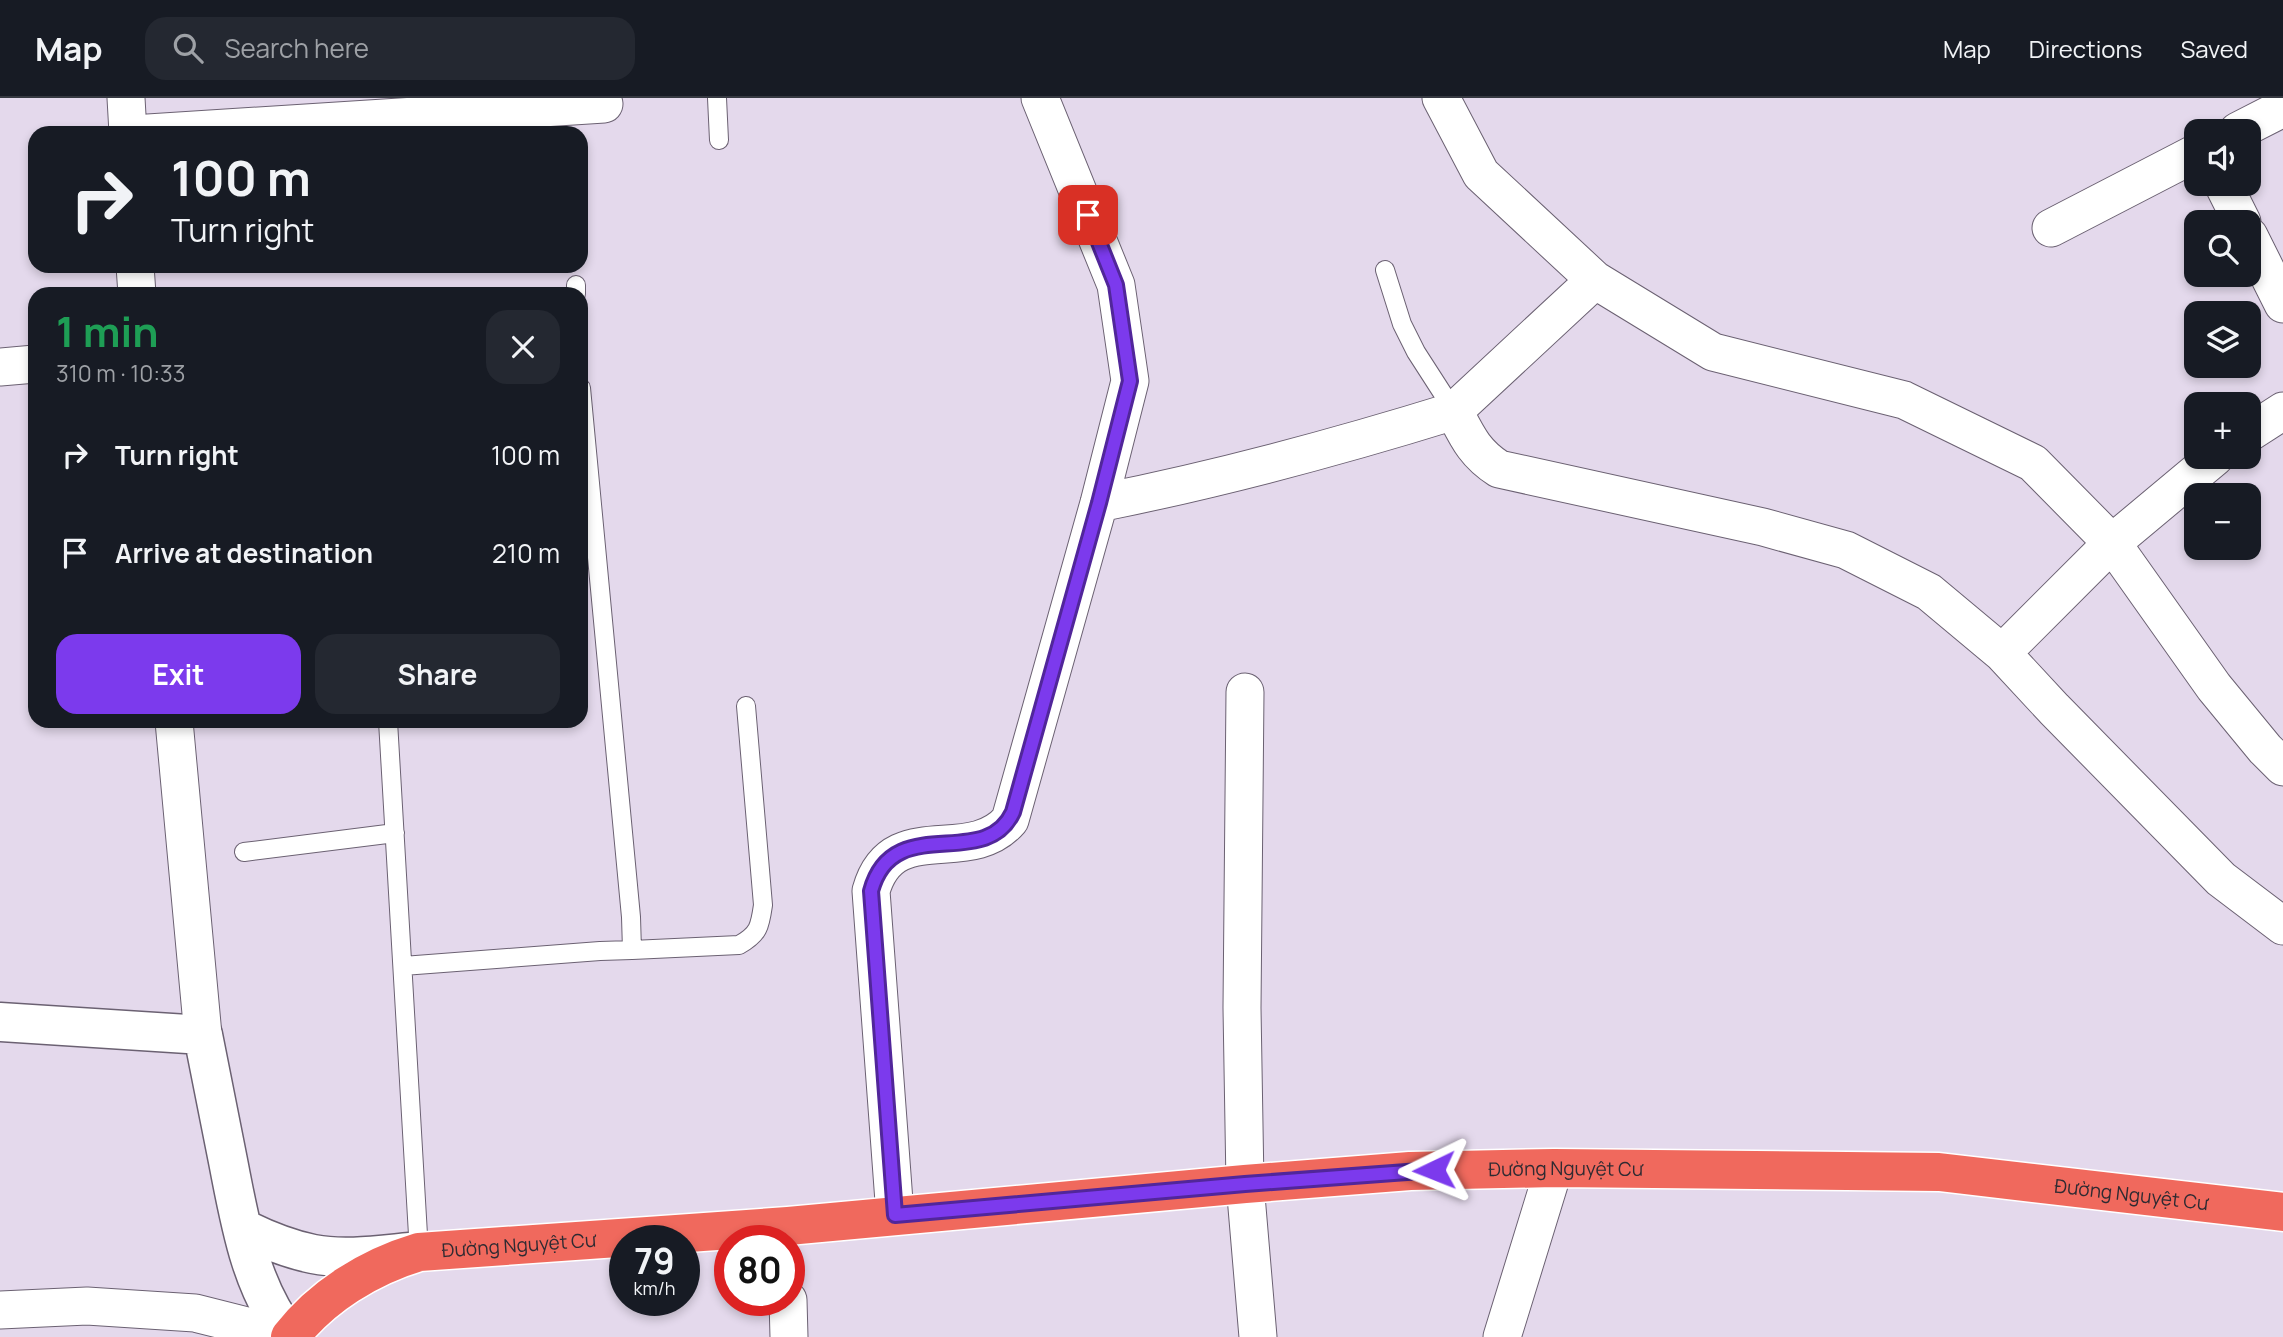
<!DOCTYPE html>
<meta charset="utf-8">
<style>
:root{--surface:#171b24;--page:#242831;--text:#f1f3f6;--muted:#9ea1a6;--line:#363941;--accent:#7c3aed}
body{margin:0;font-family:Manrope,sans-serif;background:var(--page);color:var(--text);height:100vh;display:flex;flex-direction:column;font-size:26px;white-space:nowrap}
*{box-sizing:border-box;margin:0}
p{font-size:23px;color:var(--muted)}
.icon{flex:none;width:38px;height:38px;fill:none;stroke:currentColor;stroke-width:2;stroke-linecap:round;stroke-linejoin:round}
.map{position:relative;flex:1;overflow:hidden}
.drawer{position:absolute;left:28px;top:189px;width:560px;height:441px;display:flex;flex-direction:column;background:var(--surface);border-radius:21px;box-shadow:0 4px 10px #0003}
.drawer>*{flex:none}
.hud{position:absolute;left:28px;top:28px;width:560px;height:147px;border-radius:21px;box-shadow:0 4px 10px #0003;background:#171b24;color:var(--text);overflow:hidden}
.buttons{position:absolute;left:2184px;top:21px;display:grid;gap:14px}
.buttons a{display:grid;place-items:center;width:77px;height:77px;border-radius:14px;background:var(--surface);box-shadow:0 4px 10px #0003;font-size:35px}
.speed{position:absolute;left:609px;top:1127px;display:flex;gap:14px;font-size:35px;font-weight:700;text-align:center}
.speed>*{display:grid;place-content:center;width:91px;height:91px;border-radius:50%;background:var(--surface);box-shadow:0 4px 10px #0003;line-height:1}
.speed small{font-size:18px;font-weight:400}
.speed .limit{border:10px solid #d22;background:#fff;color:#111}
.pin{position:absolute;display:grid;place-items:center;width:60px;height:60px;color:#fff;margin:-30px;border-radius:14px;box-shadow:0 4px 10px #0006}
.me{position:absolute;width:77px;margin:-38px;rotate:268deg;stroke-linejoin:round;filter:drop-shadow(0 0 5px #0008)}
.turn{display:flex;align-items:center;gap:24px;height:147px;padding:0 28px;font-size:32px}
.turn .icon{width:91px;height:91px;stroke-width:2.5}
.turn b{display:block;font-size:49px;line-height:60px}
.round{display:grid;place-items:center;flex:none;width:74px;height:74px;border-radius:21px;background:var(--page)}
.overview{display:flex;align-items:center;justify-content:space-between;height:119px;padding:0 28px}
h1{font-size:42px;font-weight:700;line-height:52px;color:#1e9e55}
.button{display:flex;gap:14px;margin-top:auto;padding:14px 28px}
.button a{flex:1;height:80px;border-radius:21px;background:var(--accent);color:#fff;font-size:28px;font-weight:700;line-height:80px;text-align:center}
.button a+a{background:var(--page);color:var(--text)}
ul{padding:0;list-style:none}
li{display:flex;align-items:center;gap:21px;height:98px;padding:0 28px}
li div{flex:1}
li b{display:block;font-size:26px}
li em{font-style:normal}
header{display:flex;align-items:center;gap:42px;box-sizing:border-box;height:98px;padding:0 35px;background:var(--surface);border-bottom:2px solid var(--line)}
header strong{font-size:33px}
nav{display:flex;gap:38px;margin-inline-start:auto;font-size:24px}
.search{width:490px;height:63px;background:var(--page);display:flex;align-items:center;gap:18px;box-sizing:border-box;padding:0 24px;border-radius:21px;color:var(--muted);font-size:26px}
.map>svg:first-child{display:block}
</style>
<header>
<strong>Map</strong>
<div class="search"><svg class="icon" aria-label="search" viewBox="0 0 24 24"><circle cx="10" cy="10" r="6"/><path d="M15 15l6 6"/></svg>Search here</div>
<nav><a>Map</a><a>Directions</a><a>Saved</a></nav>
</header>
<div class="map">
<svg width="2283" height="1239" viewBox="0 0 2283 1239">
<rect width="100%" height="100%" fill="#e4d9ec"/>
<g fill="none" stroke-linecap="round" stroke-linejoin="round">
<defs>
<path id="lane" d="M717,0L719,42
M1385,172L1402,226L1416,254L1454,313
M576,187V196
M388,623L419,1154
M244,754L395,735
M632,852L739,847C759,836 760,828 763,807L746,608
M403,868L600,853L632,852L631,819L581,290"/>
<path id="street" d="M126,0L128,35
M1441,0L1481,76L1595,182L1713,254L1904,302L2033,365L2112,445L2214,589L2265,651L2283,669
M2238,33L2283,10
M148,35L604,6
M2223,86L2242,124
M2051,130L2196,55
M2249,138L2283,206
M135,168L137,196
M0,269L35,266
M1454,313L1595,182
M2249,335L2283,313
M1099,405C1219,381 1338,349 1454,313C1467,338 1474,355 1499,371L1763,429L1846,452L1929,494L2002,555L2054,611L2221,781L2283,828
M2002,555L2112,445L2215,359
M1245,594L1242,910L1245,1086L1258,1239
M174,623L203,937
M895,1117L871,793C892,717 969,770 1010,722L1099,405L1130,283L1116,187L1040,0
M788,1202L789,1239
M0,1212L87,1208L195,1215L290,1239
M1502,1239L1554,1070"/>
<path id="secondary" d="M0,924L203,937C211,979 220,1021 228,1063C240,1124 250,1189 290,1239
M242,1130C264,1141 288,1151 313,1156C344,1162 378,1157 410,1154"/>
<g id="highway">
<path id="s1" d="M290,1239C322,1198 369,1169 419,1154L788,1128L1245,1086L1410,1073L1554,1070L1939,1074L2283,1114"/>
</g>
</defs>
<use href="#lane" stroke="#6b6172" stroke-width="20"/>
<use href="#street" stroke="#6b6172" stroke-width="39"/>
<use href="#secondary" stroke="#6b6172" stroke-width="41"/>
<use href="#highway" stroke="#fff" stroke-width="41"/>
<use href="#lane" stroke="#fff" stroke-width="18"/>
<use href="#street" stroke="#fff" stroke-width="37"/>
<use href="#secondary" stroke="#fff" stroke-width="38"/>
<use href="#highway" stroke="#f0695d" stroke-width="38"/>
</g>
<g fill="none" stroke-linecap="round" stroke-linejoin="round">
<defs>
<path id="route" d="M1088,117L1116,187L1130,283L1099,405L1013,714C985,775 893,712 871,793L895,1117L1245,1086L1434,1072"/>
</defs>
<use href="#route" stroke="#51269a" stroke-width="18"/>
<use href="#route" stroke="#7c3aed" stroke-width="12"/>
</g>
<g text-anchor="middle" stroke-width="7" stroke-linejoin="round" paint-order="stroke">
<g font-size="19" fill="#2f2b32" stroke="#fff">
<text dy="7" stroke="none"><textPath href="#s1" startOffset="1307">Đường Nguyệt Cư</textPath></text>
<text dy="7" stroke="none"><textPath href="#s1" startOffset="1874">Đường Nguyệt Cư</textPath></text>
<text dy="7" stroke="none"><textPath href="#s1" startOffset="257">Đường Nguyệt Cư</textPath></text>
</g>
</g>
</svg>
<div class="buttons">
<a><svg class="icon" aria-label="sound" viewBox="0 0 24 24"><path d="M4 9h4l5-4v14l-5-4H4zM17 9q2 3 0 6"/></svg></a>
<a><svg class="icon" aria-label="search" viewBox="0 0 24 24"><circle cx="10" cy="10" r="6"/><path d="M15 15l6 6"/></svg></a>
<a><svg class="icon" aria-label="layers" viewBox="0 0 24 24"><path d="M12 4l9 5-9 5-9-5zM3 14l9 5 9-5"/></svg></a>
<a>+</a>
<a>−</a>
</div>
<div class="speed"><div>79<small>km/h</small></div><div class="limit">80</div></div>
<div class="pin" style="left:1088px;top:117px;background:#d93025"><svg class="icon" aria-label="arrive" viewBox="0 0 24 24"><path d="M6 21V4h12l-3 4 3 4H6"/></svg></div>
<svg class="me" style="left:1434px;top:1072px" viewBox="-20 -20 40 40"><path d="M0-17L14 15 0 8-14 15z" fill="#7c3aed" stroke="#fff" stroke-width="4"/></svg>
<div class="hud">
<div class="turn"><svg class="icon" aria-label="right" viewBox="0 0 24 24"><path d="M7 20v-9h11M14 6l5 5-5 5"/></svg><div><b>100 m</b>Turn right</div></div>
</div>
<section class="drawer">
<div class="overview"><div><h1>1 min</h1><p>310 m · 10:33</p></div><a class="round"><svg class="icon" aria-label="close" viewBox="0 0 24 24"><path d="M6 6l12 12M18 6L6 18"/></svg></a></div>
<ul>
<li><svg class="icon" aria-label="right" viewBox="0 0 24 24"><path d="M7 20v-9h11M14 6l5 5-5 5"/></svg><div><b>Turn right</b></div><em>100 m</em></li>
<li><svg class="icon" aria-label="arrive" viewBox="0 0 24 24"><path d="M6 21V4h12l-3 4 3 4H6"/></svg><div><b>Arrive at destination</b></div><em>210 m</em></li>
</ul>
<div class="button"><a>Exit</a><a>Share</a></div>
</section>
</div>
